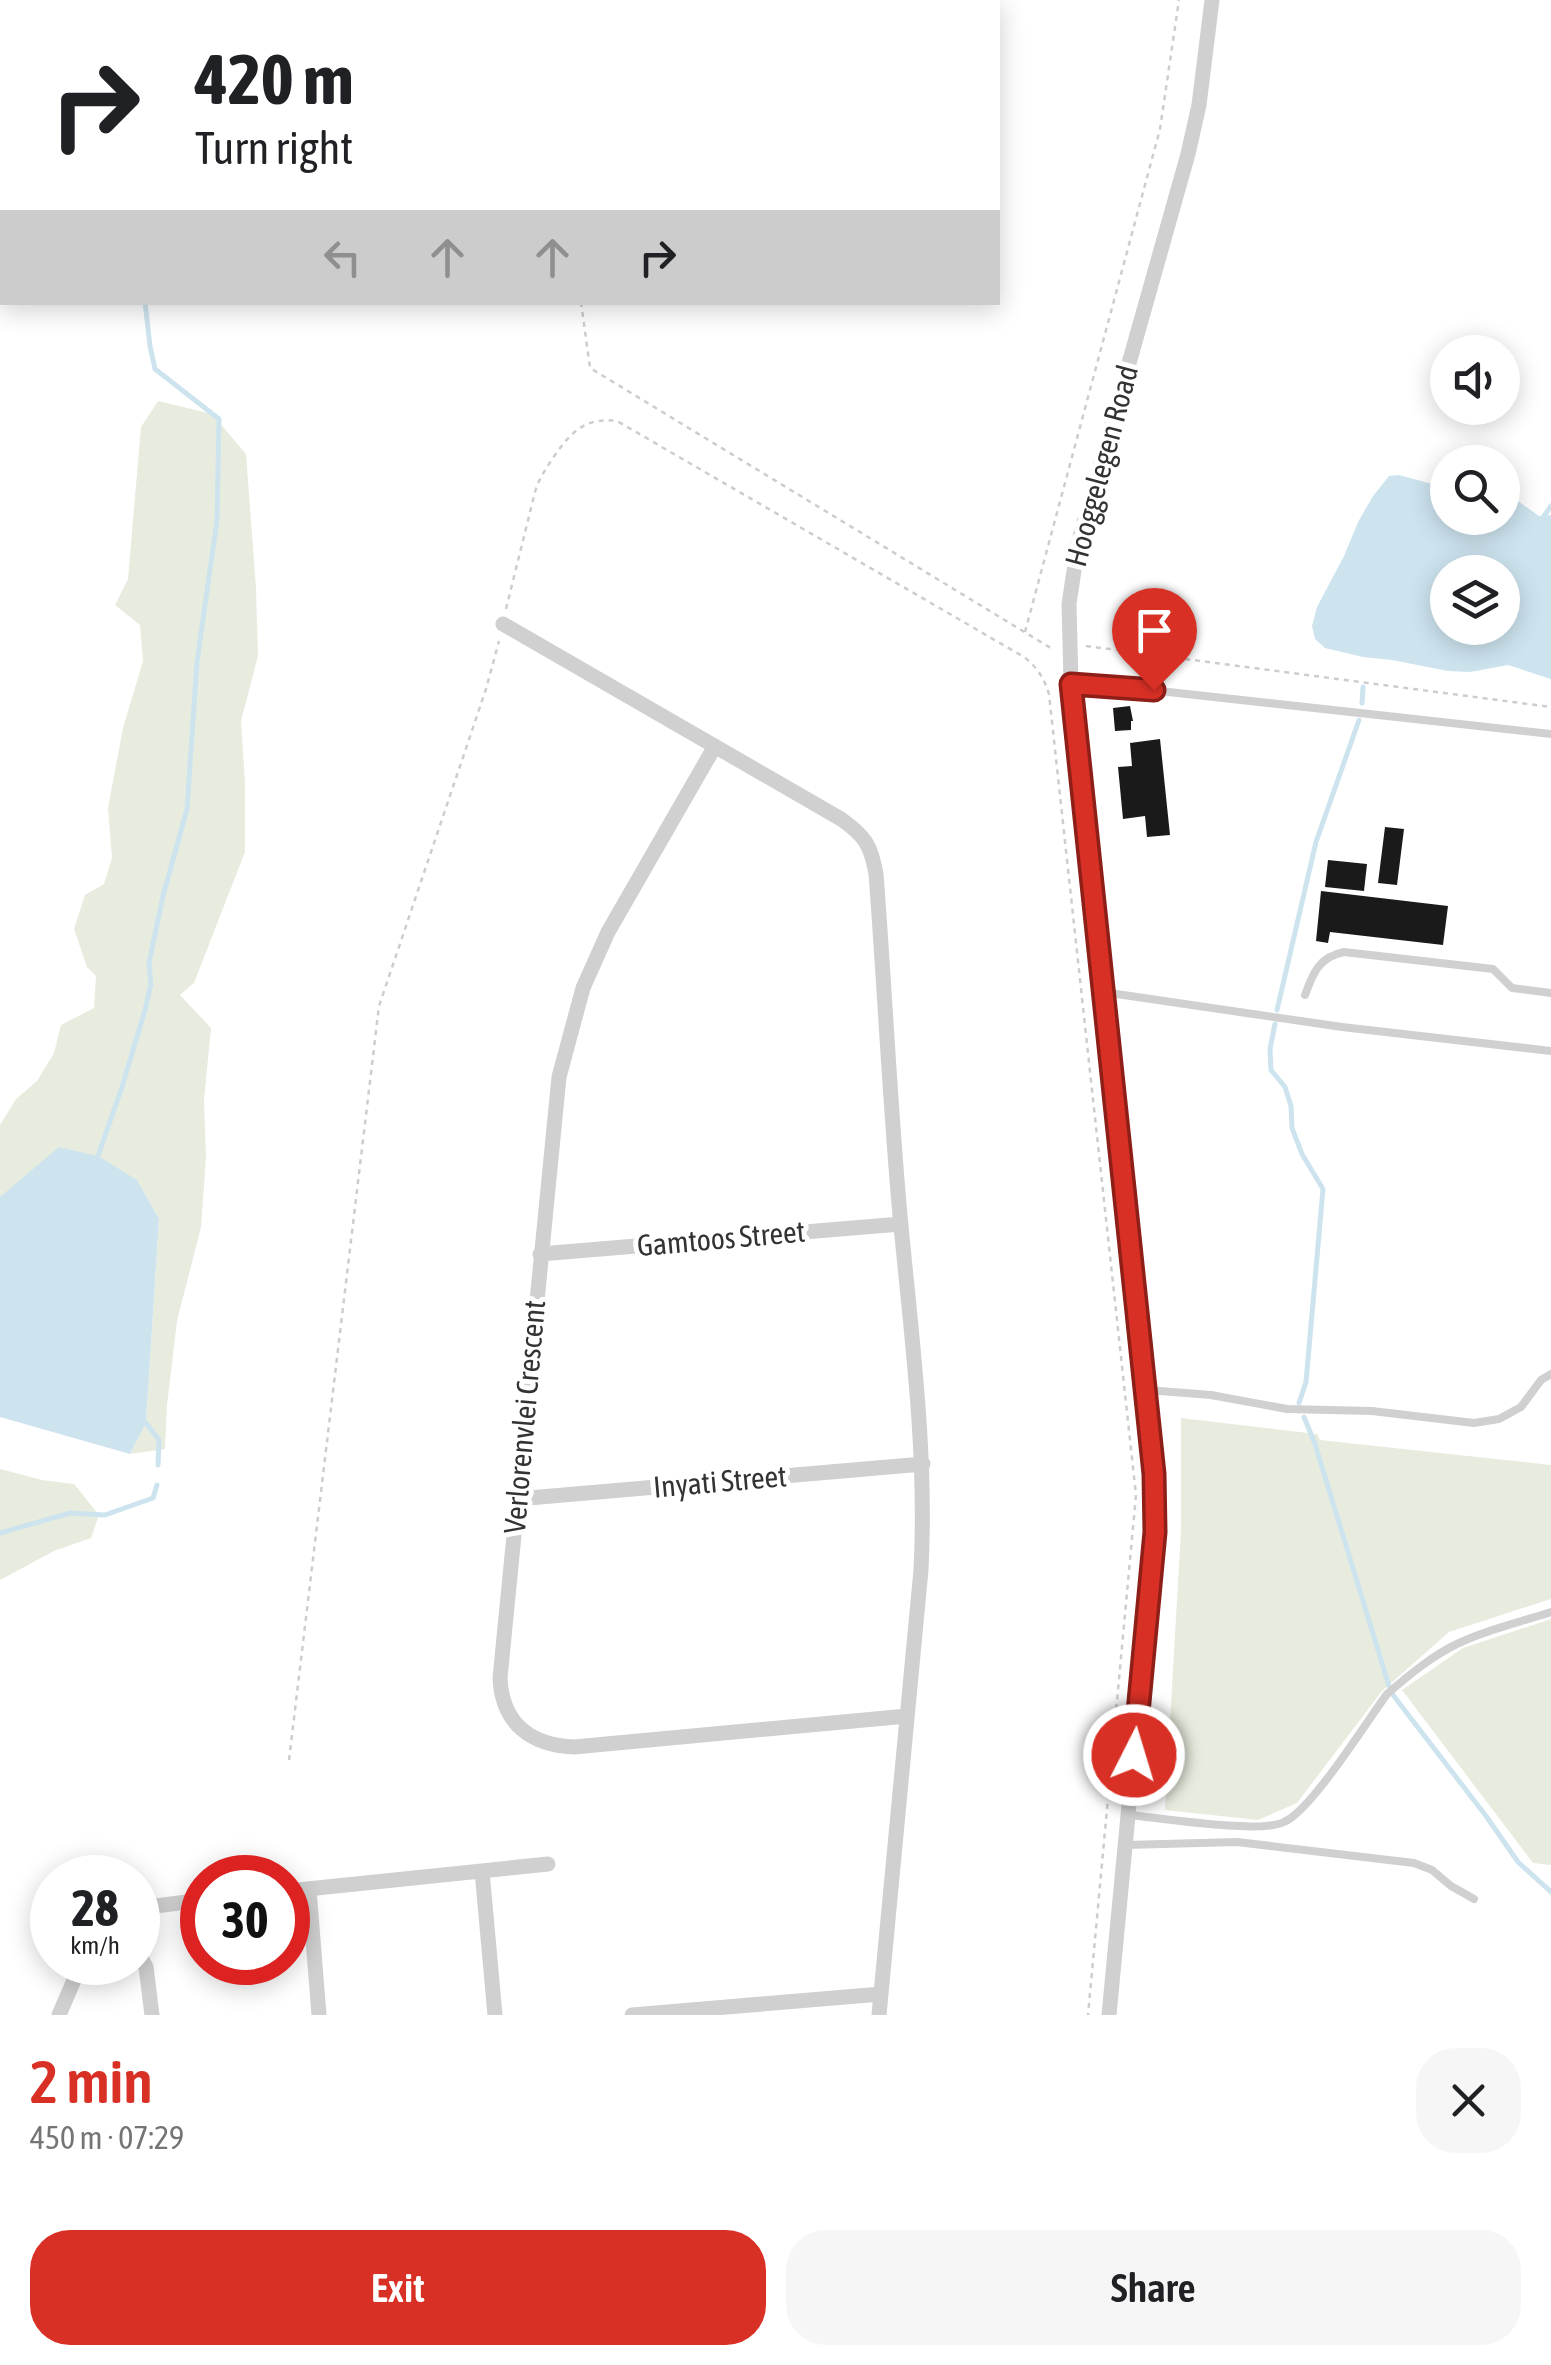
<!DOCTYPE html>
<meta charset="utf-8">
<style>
:root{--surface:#fff;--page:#f6f6f6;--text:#202124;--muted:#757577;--accent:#d93025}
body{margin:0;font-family:"Asap Condensed",sans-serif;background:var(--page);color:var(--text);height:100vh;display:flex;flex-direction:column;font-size:38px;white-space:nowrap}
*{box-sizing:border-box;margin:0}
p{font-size:32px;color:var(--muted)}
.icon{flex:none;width:55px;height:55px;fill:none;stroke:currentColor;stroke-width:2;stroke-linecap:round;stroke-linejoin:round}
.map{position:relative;height:2015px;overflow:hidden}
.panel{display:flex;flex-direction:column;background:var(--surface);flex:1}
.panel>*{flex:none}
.top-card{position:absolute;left:0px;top:0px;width:1000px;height:305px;box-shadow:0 5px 25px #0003;background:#fff;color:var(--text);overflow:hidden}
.fabs{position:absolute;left:1430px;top:335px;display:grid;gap:20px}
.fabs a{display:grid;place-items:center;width:90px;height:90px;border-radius:50%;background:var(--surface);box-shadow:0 5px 25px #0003;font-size:50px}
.speed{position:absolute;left:30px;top:1855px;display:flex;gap:20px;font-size:50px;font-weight:700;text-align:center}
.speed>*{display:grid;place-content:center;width:130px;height:130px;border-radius:50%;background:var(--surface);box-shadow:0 5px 25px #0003;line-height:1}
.speed small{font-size:25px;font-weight:400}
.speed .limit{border:15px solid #d22;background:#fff;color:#111}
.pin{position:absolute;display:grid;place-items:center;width:85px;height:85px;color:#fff;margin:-102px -42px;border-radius:50% 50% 50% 0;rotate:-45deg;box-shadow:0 0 10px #0007}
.pin .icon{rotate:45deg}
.me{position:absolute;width:110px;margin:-55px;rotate:5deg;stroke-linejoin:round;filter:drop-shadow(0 0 8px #0008)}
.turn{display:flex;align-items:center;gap:35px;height:210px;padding:0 30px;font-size:45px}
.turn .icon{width:130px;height:130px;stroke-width:2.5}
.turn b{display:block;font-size:70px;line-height:85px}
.lanes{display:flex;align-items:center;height:95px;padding:0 30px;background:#0003;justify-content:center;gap:50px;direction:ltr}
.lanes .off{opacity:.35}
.round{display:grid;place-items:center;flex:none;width:105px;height:105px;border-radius:40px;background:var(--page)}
.summary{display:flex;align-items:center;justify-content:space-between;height:170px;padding:0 30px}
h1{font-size:60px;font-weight:600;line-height:75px;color:var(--accent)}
.button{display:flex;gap:20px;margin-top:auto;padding:20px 30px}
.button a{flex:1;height:115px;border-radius:40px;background:var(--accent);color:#fff;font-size:40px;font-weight:600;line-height:115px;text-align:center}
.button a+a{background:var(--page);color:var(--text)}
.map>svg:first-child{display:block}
</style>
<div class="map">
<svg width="1551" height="2015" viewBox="0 0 1551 2015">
<rect width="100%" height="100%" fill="#fff"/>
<path fill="#e7ecde" d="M0,0H234V2H2V110L0,108Z
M158,401L212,414L246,454L256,588L258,656L241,721L245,783V852L194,983L180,995L211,1028L204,1100L206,1157L201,1227L177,1321L167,1405L165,1449L130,1454L146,1423L159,1219L137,1180L0,1197V1125L16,1099L37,1081L54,1053L61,1025L94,1008L96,976L87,967L74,929L85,895L104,884L112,858L108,808L123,728L143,661L140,625L115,605L128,579L141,427Z
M1181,1418L1317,1434L1320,1440L1551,1465V1599L1449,1632L1382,1691L1297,1803L1258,1820L1165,1810L1181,1530Z
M0,1469L42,1480L74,1484L99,1515L91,1538L54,1551L0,1580Z
M1551,1619V1865L1533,1863L1402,1690L1463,1648Z"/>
<path fill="#cde4ef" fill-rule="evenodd" d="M1399,475L1447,488L1448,518H1502L1503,498L1518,501L1539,516L1551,515V679L1508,665L1470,672L1448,671L1392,660L1363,657L1325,648L1315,639L1312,626L1317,607L1344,556L1358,522L1373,496L1389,476ZM1448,572H1502V628H1448Z
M59,1147L98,1156L137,1180L159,1219L146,1423L130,1454L0,1417V1197Z"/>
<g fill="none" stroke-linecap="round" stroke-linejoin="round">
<path stroke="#cde4ef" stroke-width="5" d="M1544,516L1551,506
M1362,703L1363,687
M1277,1010L1316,842L1359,720
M1275,1024L1270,1049L1271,1070L1285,1087L1291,1106L1292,1128L1302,1154L1323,1189L1306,1382L1299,1403
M98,1156L122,1087L145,1010L151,984L149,963L163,896L187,809L197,662L217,520L219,419L155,369L150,346L145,302
M1304,1417L1315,1444L1389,1686L1393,1695L1486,1816L1518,1862L1551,1892
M146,1423L159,1440L158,1465
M0,1533L70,1513L105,1515L153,1498L157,1485"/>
</g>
<path fill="#1a1a1a" d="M1130,706L1133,721H1131V730L1115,731L1113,708Z
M1160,739L1170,835L1147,837L1145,816L1123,819L1118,767L1132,766L1130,743Z
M1385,827L1404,829L1397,885L1378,883Z
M1328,860L1367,864L1364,891L1325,887Z
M1321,891L1448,906L1443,945L1330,932L1328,943L1316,941Z"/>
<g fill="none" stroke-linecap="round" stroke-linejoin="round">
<path stroke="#cdcdcd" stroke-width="2.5" stroke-dasharray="5 5" stroke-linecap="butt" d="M537,0L538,2
M581,302L590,368L1054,650
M506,609L535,492C539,478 547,467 555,455C572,431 586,417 617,421L1024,657C1037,667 1044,678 1049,694L1136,1495L1088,2015
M1025,632L1160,129L1179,0
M1086,646L1551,707
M289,1760L379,1006L486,689L499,641"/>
<path stroke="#d0d0d0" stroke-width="8" d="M1071,683L1114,686L1551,734
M1103,992L1342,1027L1551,1051
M1305,995C1313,973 1319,957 1344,952L1493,969L1512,988L1551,993
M1147,1390L1211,1395L1287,1409L1372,1411L1474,1423L1499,1419L1521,1407L1541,1380L1551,1374
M1129,1815C1161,1818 1259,1834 1284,1822C1311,1811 1367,1721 1387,1694C1409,1675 1433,1655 1459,1643C1488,1629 1521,1622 1551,1612
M1126,1845L1237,1842L1414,1863L1432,1870L1451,1886L1474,1899"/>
<path stroke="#d0d0d0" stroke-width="15" d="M503,624L841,819C865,836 871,845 876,874C885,991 890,1109 901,1226C912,1341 927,1454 921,1570L879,2015
M715,746L608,932L583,988L559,1077L500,1678C502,1723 530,1745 574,1747L907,1716
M540,1254L901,1224
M517,1499L923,1464
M482,1871L495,2015
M309,1889L319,2015
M288,1891L548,1864
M138,1914L148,1907L202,1900
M138,1952L146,1967L152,2015
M59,2015L74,1980L90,1962
M632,2015L881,1994
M1109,2015L1155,1532L1153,1449L1071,683L1069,604L1078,544L1188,154L1199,105L1212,0"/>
</g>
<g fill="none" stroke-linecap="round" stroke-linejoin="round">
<defs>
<path id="route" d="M1134,1755L1155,1532L1154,1474L1071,684L1154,690"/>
</defs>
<use href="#route" stroke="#8d1f18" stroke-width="25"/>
<use href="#route" stroke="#d93025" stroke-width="18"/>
</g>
<g text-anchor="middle" stroke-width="10" stroke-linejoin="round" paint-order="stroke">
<g font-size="30" fill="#333" stroke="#fff">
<text transform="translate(1102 466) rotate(-75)" y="10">Hooggelegen Road</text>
<text transform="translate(721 1239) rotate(-5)" y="10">Gamtoos Street</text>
<text transform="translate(525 1417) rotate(-85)" y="10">Verlorenvlei Crescent</text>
<text transform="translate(720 1482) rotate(-5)" y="10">Inyati Street</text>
</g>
</g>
</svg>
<div class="fabs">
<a><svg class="icon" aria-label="sound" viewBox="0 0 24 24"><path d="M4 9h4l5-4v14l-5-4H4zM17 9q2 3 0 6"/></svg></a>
<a><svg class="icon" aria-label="search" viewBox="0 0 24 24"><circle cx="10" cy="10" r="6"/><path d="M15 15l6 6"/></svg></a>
<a><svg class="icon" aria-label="layers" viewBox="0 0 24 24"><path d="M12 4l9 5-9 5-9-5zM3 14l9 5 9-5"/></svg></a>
</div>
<div class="speed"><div>28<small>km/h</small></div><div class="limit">30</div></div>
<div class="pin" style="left:1154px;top:690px;background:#d93025"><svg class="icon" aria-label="arrive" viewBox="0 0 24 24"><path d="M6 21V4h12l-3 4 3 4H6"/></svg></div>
<svg class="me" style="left:1134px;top:1755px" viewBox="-20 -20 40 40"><circle r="17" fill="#d93025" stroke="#fff" stroke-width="3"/><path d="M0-11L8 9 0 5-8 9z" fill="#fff"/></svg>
<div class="top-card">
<div class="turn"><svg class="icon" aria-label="right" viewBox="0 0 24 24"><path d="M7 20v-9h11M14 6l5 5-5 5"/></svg><div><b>420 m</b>Turn right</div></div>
<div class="lanes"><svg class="icon off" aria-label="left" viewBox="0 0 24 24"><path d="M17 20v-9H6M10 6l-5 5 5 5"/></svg><svg class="icon off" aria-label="ahead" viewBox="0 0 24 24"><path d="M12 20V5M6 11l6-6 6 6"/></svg><svg class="icon off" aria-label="ahead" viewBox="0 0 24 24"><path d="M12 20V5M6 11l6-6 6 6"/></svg><svg class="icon" aria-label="right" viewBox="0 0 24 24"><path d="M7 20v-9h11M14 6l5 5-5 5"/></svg></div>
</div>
</div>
<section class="panel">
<div class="summary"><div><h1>2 min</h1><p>450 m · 07:29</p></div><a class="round"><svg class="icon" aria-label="close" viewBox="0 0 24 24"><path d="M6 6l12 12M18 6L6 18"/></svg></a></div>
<div class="button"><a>Exit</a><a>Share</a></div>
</section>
